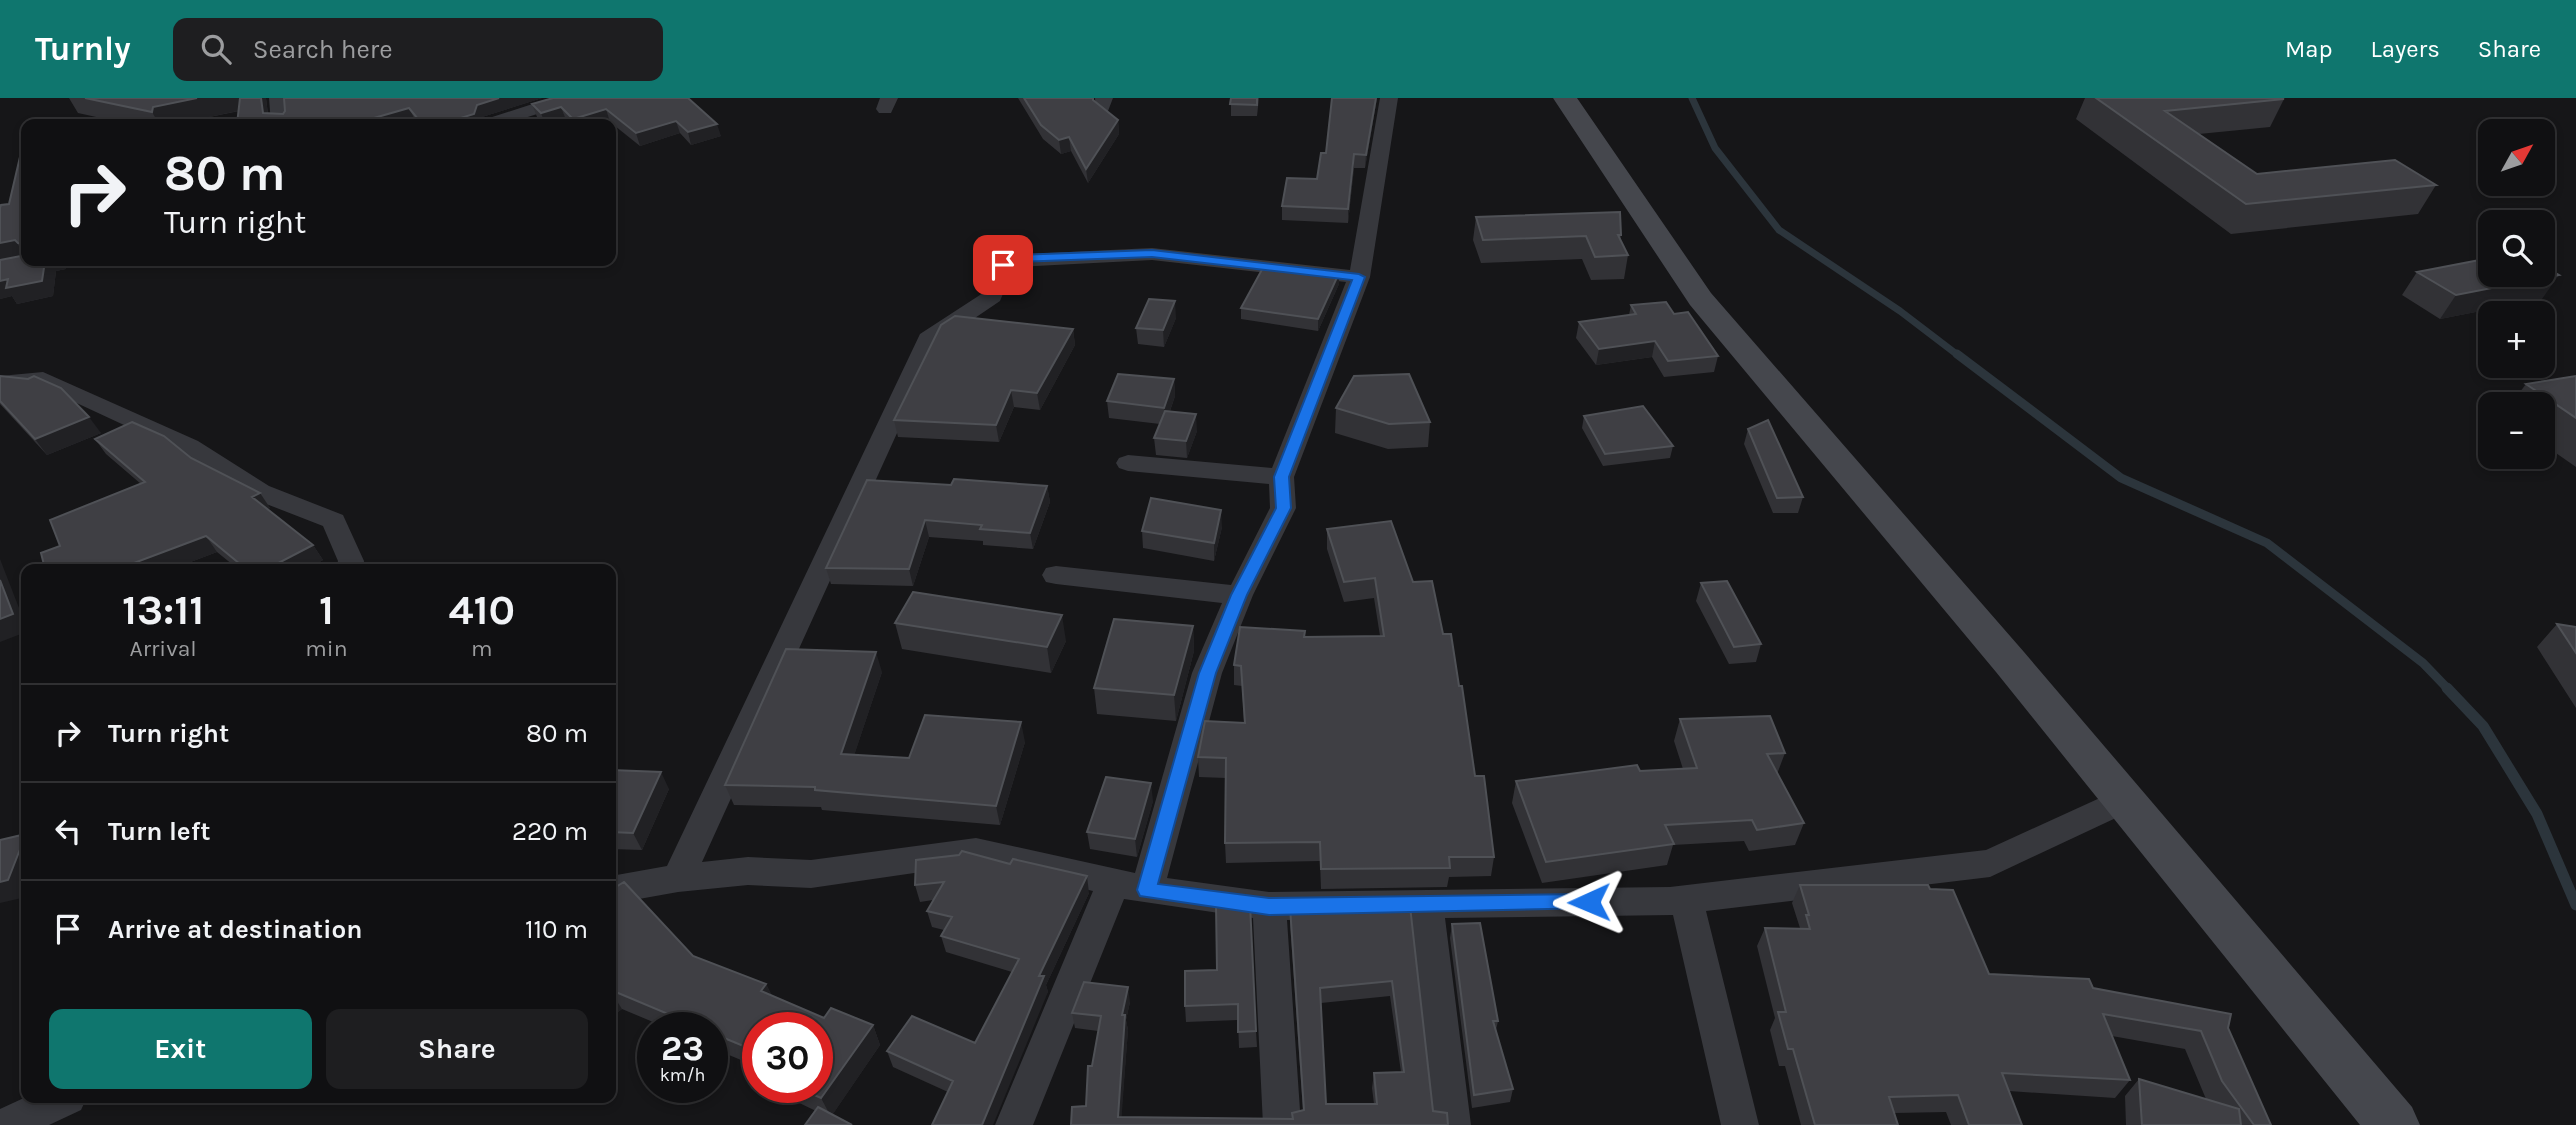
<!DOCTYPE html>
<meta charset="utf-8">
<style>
:root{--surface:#101012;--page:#1e1e20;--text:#f1f3f6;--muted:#9c9d9f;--line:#303032;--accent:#0f766e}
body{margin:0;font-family:Karla,sans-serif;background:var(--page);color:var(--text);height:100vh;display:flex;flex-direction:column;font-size:26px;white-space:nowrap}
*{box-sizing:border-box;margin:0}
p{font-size:23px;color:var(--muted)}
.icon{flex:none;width:38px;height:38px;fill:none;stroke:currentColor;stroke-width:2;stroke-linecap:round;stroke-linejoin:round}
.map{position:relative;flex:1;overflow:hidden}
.side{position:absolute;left:21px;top:466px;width:595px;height:539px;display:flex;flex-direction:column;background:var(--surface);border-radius:14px;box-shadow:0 4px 10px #0003,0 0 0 2px var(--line)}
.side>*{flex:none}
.top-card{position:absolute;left:21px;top:21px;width:595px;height:147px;border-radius:14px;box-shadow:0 4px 10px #0003,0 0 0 2px var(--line);background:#101012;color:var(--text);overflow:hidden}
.needle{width:46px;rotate:50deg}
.fabs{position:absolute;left:2478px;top:21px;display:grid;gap:14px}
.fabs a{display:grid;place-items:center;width:77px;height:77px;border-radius:14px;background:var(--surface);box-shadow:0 4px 10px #0003,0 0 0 2px var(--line);font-size:35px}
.speed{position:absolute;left:637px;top:914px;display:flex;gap:14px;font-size:35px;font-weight:700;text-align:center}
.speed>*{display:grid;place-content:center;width:91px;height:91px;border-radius:50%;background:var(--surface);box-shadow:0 4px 10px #0003,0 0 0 2px var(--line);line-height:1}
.speed small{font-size:18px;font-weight:400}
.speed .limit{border:10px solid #d22;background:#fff;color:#111}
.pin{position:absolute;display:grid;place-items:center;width:60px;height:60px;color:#fff;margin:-30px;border-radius:14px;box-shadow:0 4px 10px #0006}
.me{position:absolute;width:77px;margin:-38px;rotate:269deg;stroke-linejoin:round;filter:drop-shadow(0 0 5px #0008)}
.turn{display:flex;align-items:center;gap:24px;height:147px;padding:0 28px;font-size:32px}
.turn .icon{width:91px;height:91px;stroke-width:2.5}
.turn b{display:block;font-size:49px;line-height:60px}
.eta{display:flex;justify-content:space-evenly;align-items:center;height:119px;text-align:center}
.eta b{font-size:42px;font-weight:700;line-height:49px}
.cta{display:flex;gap:14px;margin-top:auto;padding:14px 28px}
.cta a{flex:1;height:80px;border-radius:14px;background:var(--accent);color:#fff;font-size:28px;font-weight:700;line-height:80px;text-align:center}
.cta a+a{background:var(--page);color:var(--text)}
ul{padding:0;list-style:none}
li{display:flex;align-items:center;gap:21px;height:98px;padding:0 28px;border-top:2px solid var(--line)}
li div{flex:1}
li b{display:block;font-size:26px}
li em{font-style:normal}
header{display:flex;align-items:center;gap:42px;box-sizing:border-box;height:98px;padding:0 35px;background:var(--accent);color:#fff}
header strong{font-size:33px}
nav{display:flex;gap:38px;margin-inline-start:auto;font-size:24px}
.search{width:490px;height:63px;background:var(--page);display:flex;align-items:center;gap:18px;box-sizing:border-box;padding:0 24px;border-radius:14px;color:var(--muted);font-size:26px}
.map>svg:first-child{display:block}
</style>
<header>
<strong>Turnly</strong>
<div class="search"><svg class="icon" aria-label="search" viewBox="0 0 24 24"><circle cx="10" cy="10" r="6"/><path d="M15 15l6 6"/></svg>Search here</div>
<nav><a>Map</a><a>Layers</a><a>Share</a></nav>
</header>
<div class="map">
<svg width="2576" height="1027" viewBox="0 0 2576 1027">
<rect width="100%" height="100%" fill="#161618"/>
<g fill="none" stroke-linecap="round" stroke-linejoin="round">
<path stroke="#2c353c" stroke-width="7" d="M1692,0L1715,50L1779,132L1900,213L1959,258"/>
<path stroke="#2c353c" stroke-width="9" d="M1957,256L2121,380L2267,445L2423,565L2449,592"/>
<path stroke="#2c353c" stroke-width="11" d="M2447,590L2483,628L2537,716L2576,807"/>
<path fill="#37383d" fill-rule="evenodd" d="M269,0H287L289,26H271Z
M551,0H578L575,4L506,26H480L483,22Z
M880,0H898L891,15H879L876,11Z
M1095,0H1113L1108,13H1096Z
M1380,0H1398L1370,179L1294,379L1296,410L1253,497L1222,575L1167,780L1269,794L1670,789L1986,752L2124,689L2135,693L2140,702L2135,711L1990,779L1706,813L1759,1027H1721L1673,817L1445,820L1471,1027H1433L1411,821L1287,822L1301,1027H1263L1253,820L1124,801L1033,1027H995L1093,793L976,766L811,790L748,787L678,794L611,806V778L667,768L920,236L983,195L996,163L1006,157L1152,150L1350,172ZM1152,162L1346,184L1272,370L1128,357L1119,360L1116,365L1119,370L1128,373L1269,386L1270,410L1231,487L1056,468L1046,470L1042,477L1046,484L1056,486L1222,505L1192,575L1135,775L976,740L811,762L748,759L702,764L938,245L1000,203L1014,169Z
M43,274L198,343L269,388L343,417L364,463L363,471H336L338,463L323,428L251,400L180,353L40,288L0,292V278Z
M26,999H87L81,1012L49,1027H0V1011Z"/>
<path fill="#45474d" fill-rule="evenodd" d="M1553,0H1577L1711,195L2024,554L2412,1009L2420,1027H2360L1996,574L1690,207Z"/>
</g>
<path fill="#323236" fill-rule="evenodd" d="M69,0H266L268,16H283L285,13L284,0H542L482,19L480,26H418L415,22L401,26H237L239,13L175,26H128L78,15Z
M688,0L721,38L691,47L680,35L640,48L610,24L601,26H571L566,22L550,26H544L537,19L532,6Z
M1018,0H1093V2L1118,22L1119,36L1088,85L1071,53L1061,56L1043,41Z
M1231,0H1259L1257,18H1231Z
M1377,0L1365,70H1354L1348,125L1282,122V108L1317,81L1326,55Z
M2085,0H2281L2284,1L2270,29L2199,36L2257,76L2436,87L2418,116L2231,136L2076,21Z
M26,58V163L66,171L56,173L53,198L17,206L12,198L0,201V110L9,106Z
M1476,119L1621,137L1620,142L1628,157L1624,181L1591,182L1582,161L1481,165L1473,142Z
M2417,174L2542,201L2440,221L2402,197Z
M1339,186L1318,233L1241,221V210Z
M1631,207L1674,216L1718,258L1714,274L1664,279L1652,259L1596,267L1576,240L1579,224L1629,217Z
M1176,220L1164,249L1138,246L1136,230Z
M1073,231L1075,247L1040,312L1014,309L999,344L898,339L894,322Z
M0,278L101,335L47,357L0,306Z
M2576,278V369L2543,346V306H2511L2526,286Z
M1174,281L1175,298L1170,313L1197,333L1187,360L1156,357L1154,340L1160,326L1109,320L1107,303Z
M1336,310L1430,324L1428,349L1388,351L1335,335Z
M1584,318L1673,348L1670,360L1603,368L1582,330Z
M1748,331L1803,399L1798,415H1773L1744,346Z
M95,341L191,360L260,395L270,410L267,411L313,447L323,462L307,471H238L217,454L172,471H45L60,448L141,386L106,356Z
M951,387L1047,388L1050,404L1033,451L983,447V443L929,439L913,488L831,486L826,470Z
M1222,429L1214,463L1143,450L1142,433Z
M1327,431L1413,484L1443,536L1459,588L1475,678L1494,759L1491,778L1449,779L1447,789L1321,791L1320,763L1226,765L1225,745L1226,680L1199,679L1198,659L1244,625L1242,588L1234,587V567L1305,539L1380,538L1374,500L1344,504L1327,451Z
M1701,485L1761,546L1756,564L1729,566L1696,503Z
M895,525L1066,543L1051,575L902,551Z
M2557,526L2576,529V610L2537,549Z
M1193,528L1194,553L1176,623L1097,616L1094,590Z
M882,574L854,657L909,660L1025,644L1000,727L822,712L821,709L734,707L725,687Z
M1680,621L1785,655L1777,676L1804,725L1795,747L1749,753L1744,743L1673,747L1667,767L1542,785L1512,705L1516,683L1683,671L1674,643Z
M611,672L669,691L642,752L611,751Z
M1153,703L1137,759L1090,751L1087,734Z
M916,762L1089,795L1046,887L1048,894L948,994L893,969L887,953L975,945L1012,874L946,854L941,838L944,832L932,829L927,813L933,802L920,804L915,787Z
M1800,787L1930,791L1989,876L2093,890L2228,930L2271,1027H2126L2125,998L2139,981L2206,1001L2185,951L2112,938L2130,982L2115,1000L2009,993L2022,1027H1951L1946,1014L1894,1015L1898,1027H1801L1785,968H1779L1770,932L1775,920L1757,848L1765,830H1800L1792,805Z
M611,792L693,858L766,886L772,898L824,920L873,927L880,947L832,1017L816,1013L789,1000L783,989H817L758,929V969L712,950V929H665L622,911L611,919Z
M1410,808L1433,1013L1448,1027H1071L1086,1008L1098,933L1075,930L1072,915L1130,904L1126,922L1128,932L1121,1019L1293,1021L1303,1013L1290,825V809ZM1390,898L1401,974L1374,975L1372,990L1374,1006H1326L1321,905Z
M1452,826L1498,923L1496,932L1513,991L1510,1004L1472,1010L1450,840Z
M1217,872L1256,933L1257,949L1239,950L1238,922L1186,924L1185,908Z"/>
<path fill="#212124" d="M197,0H266L269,26L263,15L262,8L175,26H159L152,14L153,9Z
M499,0H542L482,19L480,26H441L477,7Z
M1376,0H1377L1365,70L1366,57Z
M561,9L566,22L550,26H545L541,15Z
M409,10L415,22L401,26H368L367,22Z
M606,11L610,24L601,26H575L573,21Z
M1118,22L1119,36L1088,85L1086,71Z
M676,23L680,35L640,48L636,35Z
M717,26L721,38L691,47L688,34Z
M1069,39L1071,53L1061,56L1059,42Z
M1354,56V70L1348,125V111Z
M15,142L25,157L0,162V145Z
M45,163H67L66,171L56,173L53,198L17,206L12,198L0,201V183Z
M1339,175V186L1318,233V221Z
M2559,177L2542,201L2440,221L2456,197Z
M1175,203L1176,220L1164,249L1163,232Z
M1073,231L1075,247L1040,312L1037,295Z
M1655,243L1652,259L1596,267L1599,251Z
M1174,281L1175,298L1165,327L1164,310Z
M1011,292L1014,309L999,344L996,327Z
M1196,316L1197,333L1187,360L1186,343Z
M89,319L101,335L47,357L35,341Z
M1047,388L1050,404L1033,451L1030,435Z
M260,395L270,410L262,415L252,399Z
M1221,412L1222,429L1214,463V445Z
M925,422L929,439L913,488L909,471Z
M206,438L217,454L172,471H118Z
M313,447L323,462L307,471H267Z
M0,461L26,528V534L0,544Z
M99,465L104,471H84Z
M1062,517L1066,543L1051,575L1047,549Z
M1193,528L1194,553L1176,623L1174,597Z
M876,554L882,574L848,676L841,656Z
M1021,624L1025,644L1000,727L996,708Z
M661,674L669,691L642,752L633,735Z
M1151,685L1153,703L1137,759L1135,741Z
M26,736V799L0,805V784Z
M1087,778L1089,795L1046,887L1048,894L993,1027H982L1039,878Z
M766,886L776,906L761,893Z
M1128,889L1130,904L1126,922L1128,932L1121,1027L1118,1019L1122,917Z
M611,894L622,911L611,919Z
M873,927L880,947L831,1019L821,1000Z"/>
<path fill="#3f3f44" stroke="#4f5156" stroke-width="2" fill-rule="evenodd" d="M85,0H197L153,9L152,14Z
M240,0H261L263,15L283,16L285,13L284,0H499L477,7L474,16L441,26H422L409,10L367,22L368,26H237Z
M553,0H688L717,26L688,34L676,23L636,35L606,11L573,21L561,9L541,15L532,6Z
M1024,0H1093V2L1118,22L1086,71L1069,39L1059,42L1041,27Z
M1231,0H1257V7L1230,6Z
M1332,0H1376L1366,57L1354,56L1348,111L1282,108L1287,80L1317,81L1321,55H1326Z
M2096,0H2281L2284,1L2165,13L2257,76L2395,62L2436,87L2246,106Z
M26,58V146L18,145L15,142L0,145V110L1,107L9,106L20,59Z
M1620,114L1621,137H1618L1628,157L1595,159L1586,138L1483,142L1476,119Z
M26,157V163H45L42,183L6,190L8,181L0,183V162Z
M2490,160V177H2543V168L2559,177L2456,197L2417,174Z
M1265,166L1339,175L1318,221L1241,210Z
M1149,201L1175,203L1163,232L1136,230Z
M1666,204L1674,216L1688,214L1718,258L1668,263L1655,243L1599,251L1579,224L1636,216L1631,207Z
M955,218L1073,231L1037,295L1011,292L996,327L894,322L941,227Z
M1118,276L1174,281L1164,310L1107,303Z
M1409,276L1430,324L1389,326L1336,310L1354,278Z
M0,278L28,281L34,278L61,290L89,319L35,341L0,303Z
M2576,278V320L2526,286Z
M1643,308L1673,348L1605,356L1584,318Z
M1165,313L1196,316L1186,343L1154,340Z
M1768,322L1803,399L1777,400L1748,331Z
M132,324L164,338L191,360L260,395L252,399L313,447L267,471H246L206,438L118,471H101L99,465L84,471H45L41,455L60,448L50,422L145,384L95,341Z
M954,381L1047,388L1030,435L980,431L982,427L925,422L909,471L826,470L867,382L951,387Z
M1151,400L1221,412L1214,445L1142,433Z
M1391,423L1413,484L1432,483L1443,536H1451L1459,588H1462L1475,678H1484L1494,759H1449L1450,770L1321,771L1320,744L1225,745L1226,660L1198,659L1205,623L1245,625L1241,568L1234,567L1240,529L1305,533L1304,539L1384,538L1375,480L1344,484L1327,431Z
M0,482L13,516L0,521Z
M1727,483L1761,546L1734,549L1701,485Z
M913,494L1062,517L1047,549L895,525Z
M1114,521L1193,528L1174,597L1094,590Z
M2557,526L2576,529V555Z
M786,551L876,554L841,656L909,660L925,617L1021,624L996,708L815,692V689L725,687Z
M1770,618L1785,655L1767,656L1804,725L1757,732L1752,722L1665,727L1674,746L1546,764L1516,683L1637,667L1640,673L1697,670L1680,621Z
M611,672L661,674L633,735L611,734Z
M1106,679L1151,685L1135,741L1087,734Z
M26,736L8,782L0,784V742Z
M962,753L1010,766L1013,761L1087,778L1039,878H1044L982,1027H932L953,983L887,953L912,918L975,945L1019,861L941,838L952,819L927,813L944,784L915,787L916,762L959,757Z
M624,784L693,858L766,886L761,893L824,920L831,910L873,927L821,1000L796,989H817V929H758V954L712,935V929H699L611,892V792Z
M1800,787H1928L1930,791L1953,792L1989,876L2089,881L2093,890L2231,916L2228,930L2271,1027H2254L2222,983L2201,933L2103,916L2130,982L2002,975L2022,1027H1969L1958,997L1889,999L1898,1027H1815L1793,951H1788L1778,914H1786L1765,830L1810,831L1806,817H1809Z
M1250,806L1256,933L1238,934V906L1185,908V873L1217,872L1216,807Z
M1410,808L1433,1013L1447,1015L1448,1027H1071L1072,1009L1086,1008L1088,968H1092L1101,918L1072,915L1084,884L1128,889L1122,917H1125L1118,1019L1293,1021L1292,1015L1304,1012L1290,809ZM1392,883L1404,974L1374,975L1377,1006H1326L1320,890Z
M1480,825L1498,923H1493L1513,991L1474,997L1452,826Z
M2139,981L2239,1011L2241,1027H2142Z
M818,1009L852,1027H805Z"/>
<path fill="#1a73e8" stroke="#114b97" stroke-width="2" d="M1152,152L1359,176L1365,179L1289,379L1291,410L1247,497L1216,575L1158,786L1269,800L1589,796L1596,798L1598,804L1596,810L1269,817L1140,798L1137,792L1199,575L1231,497L1276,410L1274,379L1352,182L1152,159L1017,164L1003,170L997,167L1015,157Z"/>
</svg>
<div class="fabs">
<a><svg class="needle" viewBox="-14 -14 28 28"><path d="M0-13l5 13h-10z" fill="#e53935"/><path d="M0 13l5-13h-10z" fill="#9c9d9f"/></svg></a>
<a><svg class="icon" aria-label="search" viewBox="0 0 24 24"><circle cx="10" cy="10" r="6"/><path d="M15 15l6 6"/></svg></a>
<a>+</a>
<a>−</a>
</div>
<div class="speed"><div>23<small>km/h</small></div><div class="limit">30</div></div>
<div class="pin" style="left:1003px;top:167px;background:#d93025"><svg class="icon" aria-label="arrive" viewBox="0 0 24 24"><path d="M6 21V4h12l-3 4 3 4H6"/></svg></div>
<svg class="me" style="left:1589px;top:804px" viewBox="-20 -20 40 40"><path d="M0-17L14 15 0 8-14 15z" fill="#1a73e8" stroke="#fff" stroke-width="4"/></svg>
<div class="top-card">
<div class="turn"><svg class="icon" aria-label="right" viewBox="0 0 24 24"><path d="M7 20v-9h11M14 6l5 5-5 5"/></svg><div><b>80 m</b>Turn right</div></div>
</div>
<section class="side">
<div class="eta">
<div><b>13:11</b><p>Arrival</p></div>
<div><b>1</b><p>min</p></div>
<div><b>410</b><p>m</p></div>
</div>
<ul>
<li><svg class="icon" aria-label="right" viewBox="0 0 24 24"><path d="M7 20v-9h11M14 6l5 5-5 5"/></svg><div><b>Turn right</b></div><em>80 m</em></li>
<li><svg class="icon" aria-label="left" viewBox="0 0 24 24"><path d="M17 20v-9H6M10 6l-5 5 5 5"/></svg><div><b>Turn left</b></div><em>220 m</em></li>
<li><svg class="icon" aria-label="arrive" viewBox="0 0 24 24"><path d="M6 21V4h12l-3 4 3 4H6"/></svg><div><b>Arrive at destination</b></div><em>110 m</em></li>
</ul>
<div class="cta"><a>Exit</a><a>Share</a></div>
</section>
</div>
